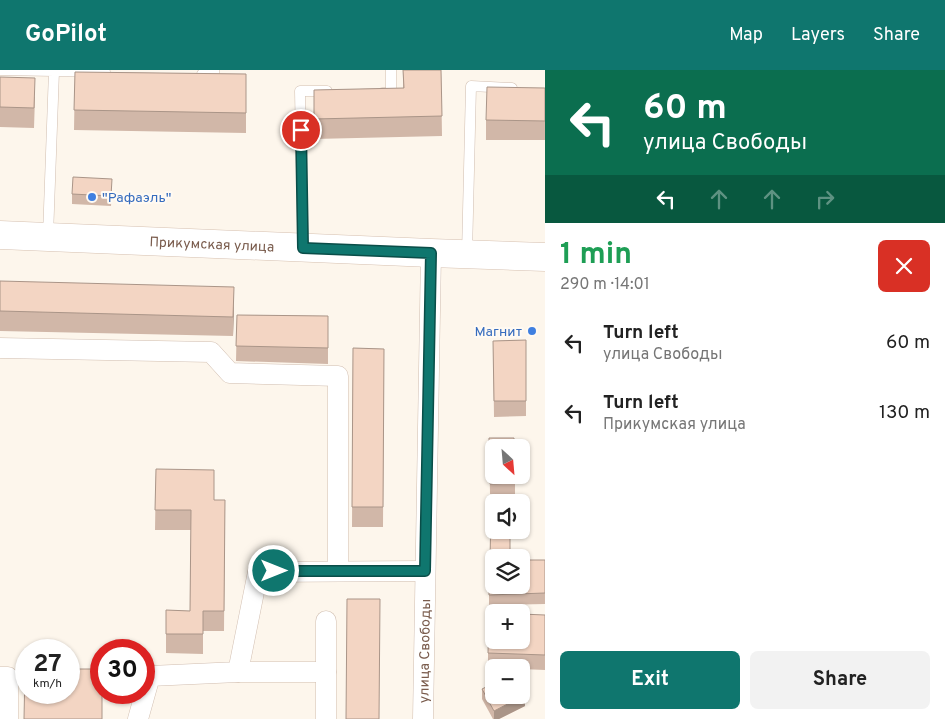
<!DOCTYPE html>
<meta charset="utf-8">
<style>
:root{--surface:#fff;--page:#f2f2f2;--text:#222;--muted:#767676;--accent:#0f766e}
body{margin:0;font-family:Overpass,sans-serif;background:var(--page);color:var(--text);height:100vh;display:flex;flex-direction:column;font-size:19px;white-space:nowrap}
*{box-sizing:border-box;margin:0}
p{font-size:16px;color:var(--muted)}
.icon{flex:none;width:28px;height:28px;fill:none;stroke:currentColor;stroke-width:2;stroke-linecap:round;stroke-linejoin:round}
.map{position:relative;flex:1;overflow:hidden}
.sheet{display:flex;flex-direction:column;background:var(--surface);width:400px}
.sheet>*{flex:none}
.banner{background:#0b6e4f;color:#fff;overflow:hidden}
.needle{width:32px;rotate:154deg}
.tools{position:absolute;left:485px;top:369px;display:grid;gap:10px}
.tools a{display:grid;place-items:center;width:45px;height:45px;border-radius:8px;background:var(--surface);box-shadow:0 1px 4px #0004;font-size:25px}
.speed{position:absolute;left:15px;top:569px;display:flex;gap:10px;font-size:25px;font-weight:700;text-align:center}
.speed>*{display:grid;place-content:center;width:65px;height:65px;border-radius:50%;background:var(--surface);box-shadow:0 1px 4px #0004;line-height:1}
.speed small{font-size:12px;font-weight:400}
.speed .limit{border:8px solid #d22;background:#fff;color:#111}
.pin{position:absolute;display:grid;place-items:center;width:42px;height:42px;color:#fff;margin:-21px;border:2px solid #fff;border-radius:50%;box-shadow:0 1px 5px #0007}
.me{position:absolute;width:55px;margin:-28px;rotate:90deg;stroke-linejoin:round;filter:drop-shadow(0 0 4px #0008)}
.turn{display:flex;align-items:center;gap:18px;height:105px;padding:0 15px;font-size:22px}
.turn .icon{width:65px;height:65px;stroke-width:2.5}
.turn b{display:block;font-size:35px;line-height:42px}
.lanes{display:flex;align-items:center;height:48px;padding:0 15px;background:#0003;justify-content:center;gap:25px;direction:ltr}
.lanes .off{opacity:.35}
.round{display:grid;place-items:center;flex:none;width:52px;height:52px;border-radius:8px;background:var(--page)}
.head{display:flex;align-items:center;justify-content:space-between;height:85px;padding:0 15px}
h1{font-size:30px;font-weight:700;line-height:38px;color:#1e9e55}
.button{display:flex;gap:10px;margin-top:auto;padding:10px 15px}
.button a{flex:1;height:58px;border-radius:8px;background:var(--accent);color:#fff;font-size:20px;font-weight:700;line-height:58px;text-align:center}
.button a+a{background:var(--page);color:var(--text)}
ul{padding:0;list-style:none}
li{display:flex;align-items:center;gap:15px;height:70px;padding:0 15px}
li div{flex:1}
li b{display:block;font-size:19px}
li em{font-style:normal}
header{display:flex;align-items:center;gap:30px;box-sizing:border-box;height:70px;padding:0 25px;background:var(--accent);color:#fff}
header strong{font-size:24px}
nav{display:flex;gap:28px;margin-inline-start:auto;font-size:18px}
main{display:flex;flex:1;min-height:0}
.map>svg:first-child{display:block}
</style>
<header>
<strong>GoPilot</strong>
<nav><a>Map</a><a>Layers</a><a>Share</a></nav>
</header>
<main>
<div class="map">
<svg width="545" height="649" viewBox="0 0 545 649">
<rect width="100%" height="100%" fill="#fdf6ec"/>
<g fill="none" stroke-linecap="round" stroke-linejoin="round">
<defs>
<path id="service" d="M1,0L54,1L48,166
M54,1L105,2
M202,4L214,5V0
M382,23H391V0
M303,177L300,21H327
M467,184L471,16L512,18"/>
<g id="minor">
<path d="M0,278L211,282L230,303L338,306V501"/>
<path d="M326,551V649"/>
<path d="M238,602H326"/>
<path d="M0,607H8V649"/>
<path d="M138,649L150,606L238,602L258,502L425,501"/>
<path id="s1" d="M423,649L431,183"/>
</g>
<g id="secondary">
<path id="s2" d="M0,165L431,183L545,187"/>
</g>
</defs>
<use href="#service" stroke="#d1beb0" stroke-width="11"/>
<use href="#minor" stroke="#d1beb0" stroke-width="21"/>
<use href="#secondary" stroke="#d6c0b0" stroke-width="29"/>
<use href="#service" stroke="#fff" stroke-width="10"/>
<use href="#minor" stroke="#fff" stroke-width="20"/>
<use href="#secondary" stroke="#fff" stroke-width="28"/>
</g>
<path fill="#d1b7a8" d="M403,0H441L442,66L314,69V20L403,18Z
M75,2L246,4V63L74,60Z
M0,7L35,27L34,58L0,57Z
M545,18V70H486V50Z
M112,120L111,136L72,134V124Z
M0,211L234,237L233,266L0,261Z
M237,245L328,246V294L236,291Z
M526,270V346L494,347L493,271Z
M353,278L384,279L383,457H352Z
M489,368L515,405V424H490Z
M156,399L214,430H225L224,561H203V584L166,583V540L190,541L191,460H155Z
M545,490V534L489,535V491L494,515Z
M545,545V600L521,599V598H494V599L488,598V583Z
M482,619L525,636L499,649H493L482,629Z"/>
<path fill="#aa9588" d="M234,217V237L233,266V247Z
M525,625V636L499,649H494V641Z"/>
<path fill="#f3d5c3" stroke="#aa9588" d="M403,0H441L442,46L314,49V20L404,18Z
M75,2L246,4V43L74,40Z
M0,7L35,8L34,38L0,37Z
M487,17L545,18V51L486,50Z
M73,107L112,109L111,126L72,124Z
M0,211L234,217L233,247L0,241Z
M237,245L328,246V278L236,276Z
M526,270V331H494L493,271Z
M353,278L384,279L383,437H352Z
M489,368H514V378H494V405H515V413L490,414Z
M156,399L214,400V430H225L224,541H203V564H166V540L190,541L191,440H155Z
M491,440H494V460H510V488H494V515H521V490H545V523L489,525V491H490Z
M347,529H380L379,649H346Z
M489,543H494V570H521V544L545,545V585L488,583Z
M25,599H26V622H69V599H101V622H102V649H24Z
M494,613V625H521V618L525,625L494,641L482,619Z"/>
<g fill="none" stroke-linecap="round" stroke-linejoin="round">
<defs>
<path id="route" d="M274,501H425L431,183L303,178L301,60"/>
</defs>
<use href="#route" stroke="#0a4d48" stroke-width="12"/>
<use href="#route" stroke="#0f766e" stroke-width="9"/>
</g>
<g fill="#3f7fe0" stroke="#fffaf3" stroke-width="2">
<circle cx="92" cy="127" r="5"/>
<circle cx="532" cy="261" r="5"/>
</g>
<g text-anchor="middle" stroke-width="4" stroke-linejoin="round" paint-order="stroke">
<g font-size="14" fill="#366cbe" stroke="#fffaf3" text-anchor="start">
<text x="102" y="132">"Рафаэль"</text>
<text x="522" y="266" text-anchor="end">Магнит</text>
</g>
<g font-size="14" fill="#7a5c4d" stroke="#fffaf3">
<text dy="5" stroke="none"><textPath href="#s2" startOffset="212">Прикумская улица</textPath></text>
<text dy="5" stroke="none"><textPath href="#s1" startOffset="68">улица Свободы</textPath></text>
</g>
</g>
</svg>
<div class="tools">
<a><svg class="needle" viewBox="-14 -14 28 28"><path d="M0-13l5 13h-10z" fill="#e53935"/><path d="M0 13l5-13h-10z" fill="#767676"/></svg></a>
<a><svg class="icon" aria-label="sound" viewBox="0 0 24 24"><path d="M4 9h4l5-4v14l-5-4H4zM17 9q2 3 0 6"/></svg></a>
<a><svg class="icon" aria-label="layers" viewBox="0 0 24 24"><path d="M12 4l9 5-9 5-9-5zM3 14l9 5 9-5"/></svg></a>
<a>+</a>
<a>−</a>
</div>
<div class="speed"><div>27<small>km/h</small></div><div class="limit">30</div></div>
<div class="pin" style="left:301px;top:60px;background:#d93025"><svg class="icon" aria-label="arrive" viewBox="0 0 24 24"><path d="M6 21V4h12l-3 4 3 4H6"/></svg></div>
<svg class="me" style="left:274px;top:501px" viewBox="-20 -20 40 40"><circle r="17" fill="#0f766e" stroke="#fff" stroke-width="3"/><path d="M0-11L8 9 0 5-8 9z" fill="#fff"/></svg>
</div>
<section class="sheet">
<div class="banner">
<div class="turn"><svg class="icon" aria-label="left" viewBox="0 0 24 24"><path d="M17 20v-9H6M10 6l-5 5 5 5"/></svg><div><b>60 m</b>улица Свободы</div></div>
<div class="lanes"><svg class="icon" aria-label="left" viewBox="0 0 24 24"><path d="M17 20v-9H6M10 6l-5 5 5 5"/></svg><svg class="icon off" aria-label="ahead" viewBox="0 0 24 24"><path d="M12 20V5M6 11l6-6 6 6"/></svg><svg class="icon off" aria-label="ahead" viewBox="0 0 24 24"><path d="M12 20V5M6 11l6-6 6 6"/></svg><svg class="icon off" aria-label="right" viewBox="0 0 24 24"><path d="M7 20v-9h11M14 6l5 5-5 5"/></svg></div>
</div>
<div class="head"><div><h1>1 min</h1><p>290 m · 14:01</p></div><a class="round" style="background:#d93025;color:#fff"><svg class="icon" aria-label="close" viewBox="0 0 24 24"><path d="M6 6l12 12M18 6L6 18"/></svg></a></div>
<ul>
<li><svg class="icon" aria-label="left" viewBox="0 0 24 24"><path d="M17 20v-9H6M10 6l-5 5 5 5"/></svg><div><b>Turn left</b><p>улица Свободы</p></div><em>60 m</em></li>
<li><svg class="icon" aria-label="left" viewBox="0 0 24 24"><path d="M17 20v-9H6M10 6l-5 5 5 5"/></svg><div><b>Turn left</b><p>Прикумская улица</p></div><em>130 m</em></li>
</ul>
<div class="button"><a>Exit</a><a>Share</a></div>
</section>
</main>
